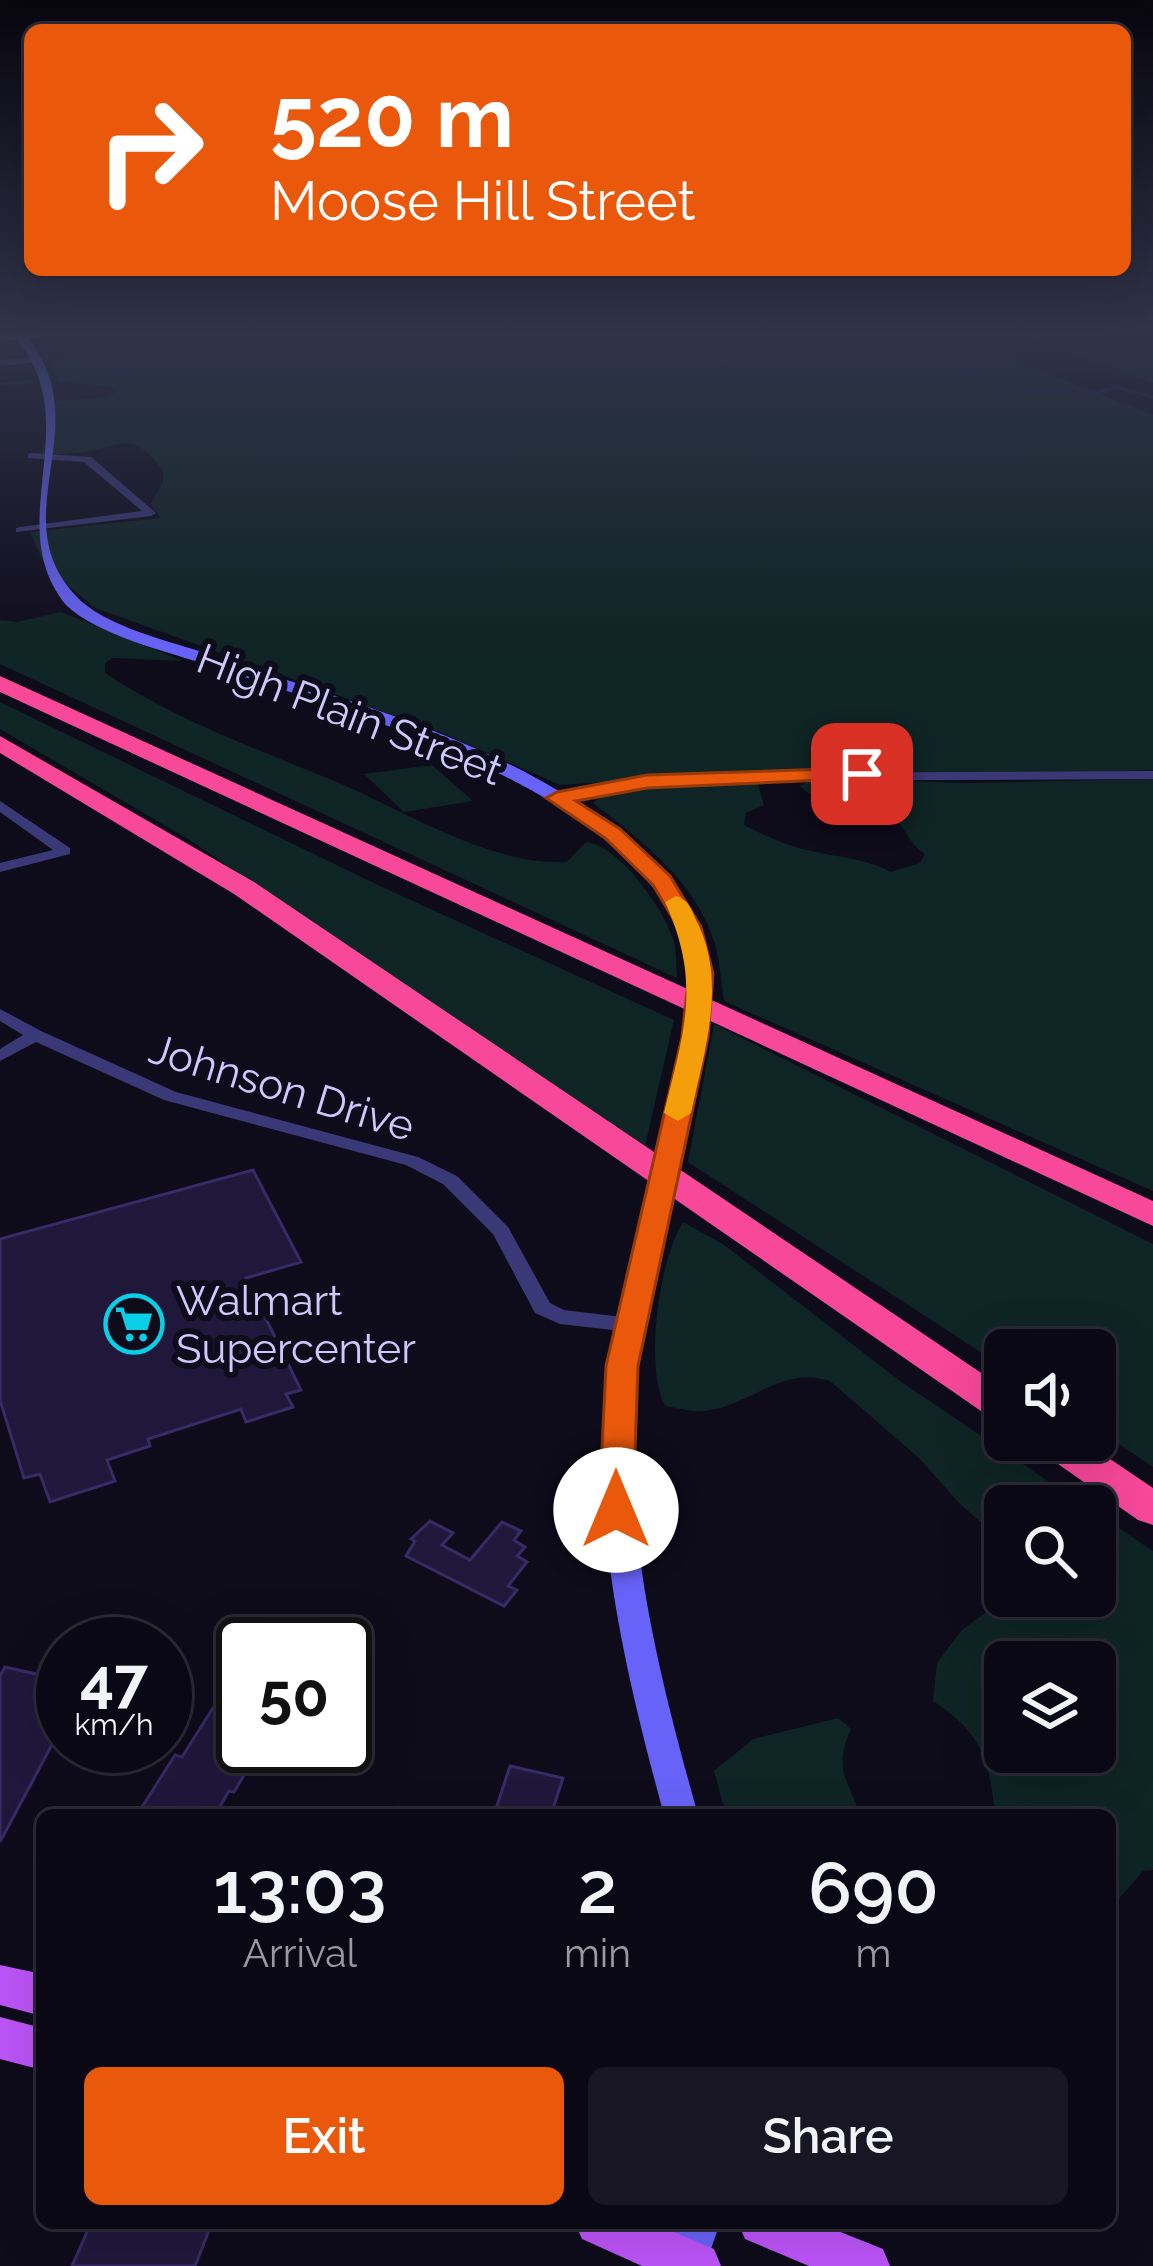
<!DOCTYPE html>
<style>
:root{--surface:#0a0814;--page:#181622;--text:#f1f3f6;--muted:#999aa0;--line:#2a2934;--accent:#ea580c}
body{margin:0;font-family:Raleway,sans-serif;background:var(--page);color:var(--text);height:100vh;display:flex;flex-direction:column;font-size:45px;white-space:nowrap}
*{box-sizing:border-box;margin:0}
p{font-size:39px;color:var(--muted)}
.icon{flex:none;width:66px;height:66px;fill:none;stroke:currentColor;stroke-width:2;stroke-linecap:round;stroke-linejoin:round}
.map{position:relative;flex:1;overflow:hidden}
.panel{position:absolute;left:36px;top:1809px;width:1080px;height:420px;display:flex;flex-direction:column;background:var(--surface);border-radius:18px;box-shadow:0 12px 48px #0002,0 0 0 3px var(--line)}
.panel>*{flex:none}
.banner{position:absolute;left:24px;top:24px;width:1107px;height:252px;border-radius:18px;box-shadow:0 12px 48px #0002,0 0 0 3px var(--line);background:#ea580c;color:#fff;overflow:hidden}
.controls{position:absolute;left:984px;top:1329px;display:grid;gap:24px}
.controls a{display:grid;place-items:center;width:132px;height:132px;border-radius:18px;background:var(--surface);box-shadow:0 12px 48px #0002,0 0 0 3px var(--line);font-size:60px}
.speed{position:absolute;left:36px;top:1617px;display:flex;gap:24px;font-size:60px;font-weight:700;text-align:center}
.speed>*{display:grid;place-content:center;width:156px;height:156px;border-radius:50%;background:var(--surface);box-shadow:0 12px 48px #0002,0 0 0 3px var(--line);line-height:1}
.speed small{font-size:30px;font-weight:400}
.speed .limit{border:6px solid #111;border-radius:18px;background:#fff;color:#111}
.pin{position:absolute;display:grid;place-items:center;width:102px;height:102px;color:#fff;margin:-51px;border-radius:24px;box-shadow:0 6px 18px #0006}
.me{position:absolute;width:132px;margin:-66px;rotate:0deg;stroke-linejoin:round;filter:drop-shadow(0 0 9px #0008)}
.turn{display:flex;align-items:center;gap:42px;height:252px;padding:0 48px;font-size:54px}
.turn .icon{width:156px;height:156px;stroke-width:2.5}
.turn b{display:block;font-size:84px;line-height:102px}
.eta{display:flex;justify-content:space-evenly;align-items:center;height:204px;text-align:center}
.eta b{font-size:72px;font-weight:600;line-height:84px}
.primary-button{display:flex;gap:24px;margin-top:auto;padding:24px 48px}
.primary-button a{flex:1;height:138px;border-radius:18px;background:var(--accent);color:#fff;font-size:48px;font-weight:600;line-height:138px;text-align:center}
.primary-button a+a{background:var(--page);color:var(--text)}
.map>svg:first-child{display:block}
</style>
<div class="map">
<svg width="1153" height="2266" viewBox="0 0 1153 2266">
<rect width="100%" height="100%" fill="#0e0b1b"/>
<path fill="#0f2424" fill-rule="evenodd" d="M129,333H945L1153,415V770L1028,775L791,770L560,785L440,732L95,608L46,567L30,532L161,518L151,504L163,482V471C132,428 123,447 80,453C67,454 54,454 41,454L56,401L108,397L117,391L109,386L58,382L50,362L121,347L131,341Z
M1016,333H1153V383Z
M61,612L183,661L112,658L105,663V673C178,721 252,747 332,780C402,809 489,866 567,862L586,842C620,846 663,908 673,939C677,951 676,966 677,978L0,664V620L17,622Z
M0,702L380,886L674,1020L645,1146L188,839L0,729Z
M432,765L473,801L404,812L364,774Z
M814,778L968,783L1153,779V1191L724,1001C721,982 720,962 715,944C697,883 641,840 593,803C615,779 722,783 757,781L764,805L746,813L744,825C764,835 784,845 807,850C835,857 865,858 891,872L920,863L925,854C907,843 904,821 885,811C858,795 824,811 800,786Z
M714,1024L1153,1244V1467L1095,1428V1350H1005V1368L688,1162Z
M683,1222L723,1244L900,1381L1085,1506H1005V1543L959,1503L919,1458L830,1381C780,1365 750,1407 703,1411C692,1412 677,1408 665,1406C644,1367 659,1260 683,1222Z
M1095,1512L1153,1551V1870L1143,1871L1110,1909V1815H995C989,1759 982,1733 933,1701L937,1663L962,1630L1003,1600L1095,1596ZM1005,1662H1095V1752H1005Z
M838,1718L851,1729C833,1770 847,1776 860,1815H734L723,1804L714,1771L753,1739Z"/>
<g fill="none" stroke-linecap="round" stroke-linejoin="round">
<path stroke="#0d1f3d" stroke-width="3" d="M504,333L563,337L723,362L751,356L797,357L857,369L910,357L932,367L952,364L1026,392L1098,393L1116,387L1153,397
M60,380L130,370L217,347L244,348L241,353L254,356L387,350L435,336L426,333
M0,384L33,382"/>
</g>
<path fill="#20183b" stroke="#372b66" stroke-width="3" d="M253,1170L301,1262L246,1278L301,1390L286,1394L293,1407L246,1422L241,1409L148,1439L150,1446L107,1460L115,1481L50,1502L40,1474L24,1478L0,1400V1239Z
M430,1521L453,1533L442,1545L470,1560L502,1522L521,1531L514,1540L525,1547L517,1556L527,1562L508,1586L517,1590L504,1606L406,1556L415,1541L411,1539Z
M5,1667L63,1680V1724L0,1842V1676Z
M243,1676V1746H261L234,1792L229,1791L215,1815H137L175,1755L182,1757L216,1703L224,1706Z
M510,1766L563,1778L551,1815H494Z
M91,2223H212L195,2266H72Z"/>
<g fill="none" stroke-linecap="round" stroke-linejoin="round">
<path fill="#3b3878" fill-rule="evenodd" d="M40,357L37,362L0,366V360Z
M32,453L91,457L156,513L151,516L16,532V528L20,527L142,511L84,462L28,458V454Z
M1153,771V779L727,781L620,789L557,802L550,798L557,794L620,781L727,773Z
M0,801L70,848V854L0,872V863L53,850L0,812Z
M0,1009L41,1031L176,1092L418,1157L457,1176L508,1227L550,1303L564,1310L630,1318L637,1320L640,1325L637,1330L630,1332L560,1324L535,1313L493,1234L443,1184L406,1165L164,1100L36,1042L0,1061V1049L23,1035L0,1021Z"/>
<path fill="#6863f8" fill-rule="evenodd" d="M12,333H56L28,339C99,426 1,516 76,596C103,626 171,642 209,654C367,709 575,757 681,897C695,915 702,942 711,963L708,968H692C681,947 677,920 663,901C572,772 352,714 208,665C168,652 97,635 66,605C0,524 87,424 17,340L0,341V335Z
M693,1040L704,1047L687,1124L675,1131L663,1124L682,1047Z
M652,1223L665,1231C654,1275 641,1320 636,1365C619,1520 657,1668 698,1815H664C624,1667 588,1519 608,1365C614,1319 628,1275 639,1231Z
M678,2223H720L705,2266H663Z"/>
<path fill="#bc54f8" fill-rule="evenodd" d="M0,1965L42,1974V2016L0,2005Z
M0,2017L42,2028V2070L0,2059Z
M575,2223H653L714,2249L721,2266H642L582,2239Z
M738,2223H818L883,2249L890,2266H809L745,2239Z"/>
<path fill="#f7489a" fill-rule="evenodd" d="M0,676L1153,1201V1226L0,692Z
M0,736L254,882L1005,1389V1422L991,1418L234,894L0,753Z
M1032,1440H1082L1153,1488V1525L1138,1520L1038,1450Z"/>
<path stroke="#6863f8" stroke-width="22" d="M693,1047L700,963
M662,1186L675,1124"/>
<path stroke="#6863f8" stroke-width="28" d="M652,1231L662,1183"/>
</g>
<linearGradient id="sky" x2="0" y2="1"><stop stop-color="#08060f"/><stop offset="0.51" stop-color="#30344a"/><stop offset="1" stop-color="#30344a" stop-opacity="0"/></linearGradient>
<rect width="1153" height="650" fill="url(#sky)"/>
<path fill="#ea580c" stroke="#983908" stroke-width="3" d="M862,768L869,770V778L647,788L576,801L620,829L670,876L701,927L713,974L708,1037L638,1366L633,1510L628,1519L616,1523L604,1519L599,1510L606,1366L682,1037L689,974L678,927L653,885L605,838L546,798L557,792L647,775Z"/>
<path fill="#f59e0b" d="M676,896C690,900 692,912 698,924C727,984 704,1052 691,1113L678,1121L664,1113C684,1031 702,983 665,902Z"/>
<defs>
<symbol id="supermarket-ring" viewBox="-11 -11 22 22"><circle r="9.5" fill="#0e0b1b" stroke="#0acee6" stroke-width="1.5"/><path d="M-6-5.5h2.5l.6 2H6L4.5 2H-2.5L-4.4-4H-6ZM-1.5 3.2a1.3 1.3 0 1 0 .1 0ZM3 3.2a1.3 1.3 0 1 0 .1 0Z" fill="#0acee6"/></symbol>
</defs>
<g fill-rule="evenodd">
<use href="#supermarket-ring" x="101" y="1291" width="66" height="66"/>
</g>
<g text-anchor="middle" stroke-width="12" stroke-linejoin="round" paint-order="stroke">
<g font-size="42" fill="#cec8fd" stroke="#0e0b1b">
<text transform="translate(350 714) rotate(21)" y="15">High Plain Street</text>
<text transform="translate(282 1087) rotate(17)" y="15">Johnson Drive</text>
</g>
<g font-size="42" fill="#cec8fd" stroke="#0e0b1b" text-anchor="start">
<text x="176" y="1315">Walmart<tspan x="176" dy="48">Supercenter</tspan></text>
</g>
</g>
</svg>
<div class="controls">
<a><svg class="icon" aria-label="sound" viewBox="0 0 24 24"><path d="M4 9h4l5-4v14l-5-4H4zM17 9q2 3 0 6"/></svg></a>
<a><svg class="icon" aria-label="search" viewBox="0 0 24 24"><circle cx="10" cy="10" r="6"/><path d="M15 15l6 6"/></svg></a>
<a><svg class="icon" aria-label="layers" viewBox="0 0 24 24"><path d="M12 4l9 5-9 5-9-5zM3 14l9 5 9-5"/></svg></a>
</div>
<div class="speed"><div>47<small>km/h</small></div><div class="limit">50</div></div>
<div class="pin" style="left:862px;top:774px;background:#d93025"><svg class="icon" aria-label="arrive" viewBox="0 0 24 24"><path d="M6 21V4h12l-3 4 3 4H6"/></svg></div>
<svg class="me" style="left:616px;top:1510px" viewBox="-20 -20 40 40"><circle r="19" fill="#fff"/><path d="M0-13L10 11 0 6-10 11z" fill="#ea580c"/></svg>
<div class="banner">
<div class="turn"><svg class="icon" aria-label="right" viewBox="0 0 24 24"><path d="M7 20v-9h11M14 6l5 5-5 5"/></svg><div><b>520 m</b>Moose Hill Street</div></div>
</div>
<section class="panel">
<div class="eta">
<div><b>13:03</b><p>Arrival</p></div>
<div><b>2</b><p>min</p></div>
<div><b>690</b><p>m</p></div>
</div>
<div class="primary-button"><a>Exit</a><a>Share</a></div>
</section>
</div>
